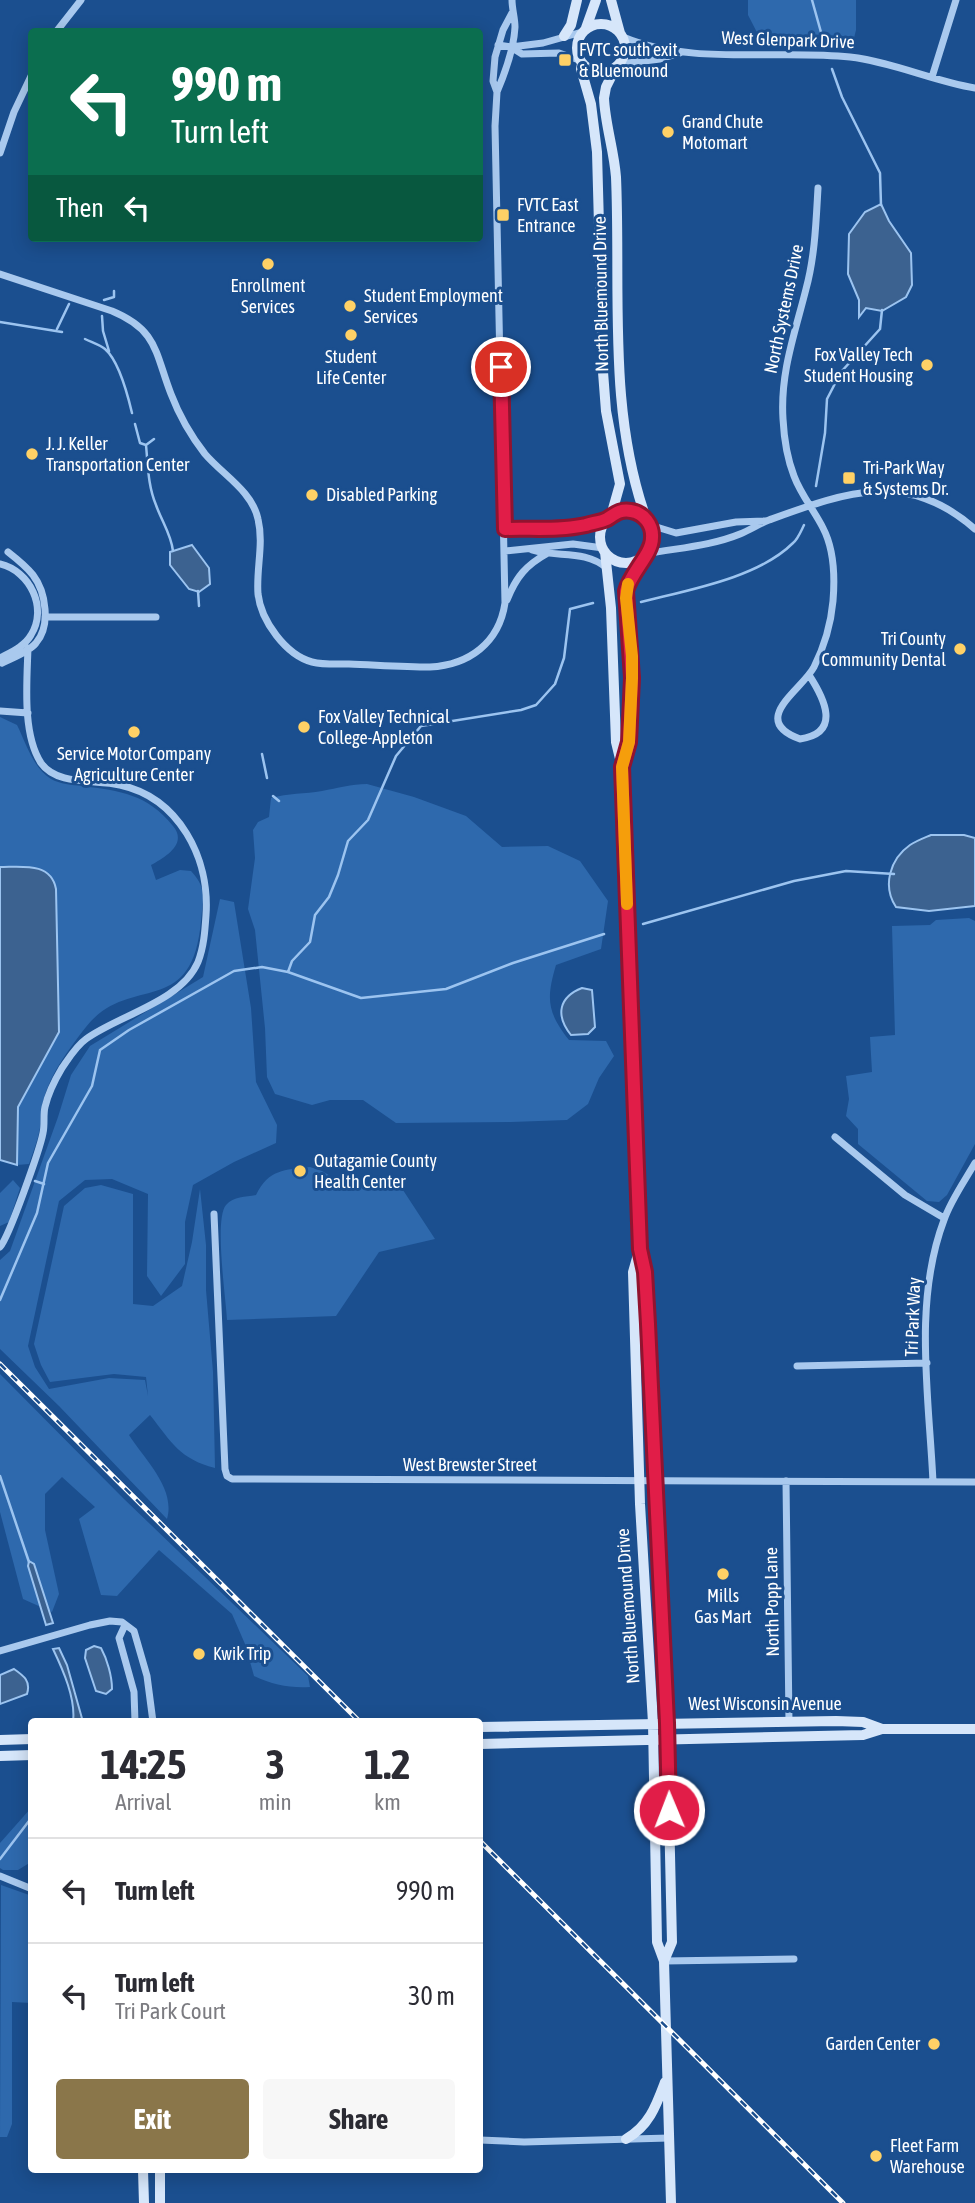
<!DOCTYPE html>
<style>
:root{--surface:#fff;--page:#f7f7f7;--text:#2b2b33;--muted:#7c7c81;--line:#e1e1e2;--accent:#8a764a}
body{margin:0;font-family:"Asap Condensed",sans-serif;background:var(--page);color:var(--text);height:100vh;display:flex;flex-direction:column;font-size:26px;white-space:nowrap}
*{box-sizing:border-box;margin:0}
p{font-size:23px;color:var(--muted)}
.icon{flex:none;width:38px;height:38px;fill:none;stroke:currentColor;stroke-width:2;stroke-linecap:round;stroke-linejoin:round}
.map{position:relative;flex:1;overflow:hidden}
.side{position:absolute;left:28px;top:1718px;width:455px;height:455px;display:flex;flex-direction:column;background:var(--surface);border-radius:7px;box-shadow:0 4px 18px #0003}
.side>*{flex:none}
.top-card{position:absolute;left:28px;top:28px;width:455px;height:214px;border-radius:7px;box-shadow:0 4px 18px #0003;background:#0b6e4f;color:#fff;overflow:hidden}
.pin{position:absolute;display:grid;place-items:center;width:60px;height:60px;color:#fff;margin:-30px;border:4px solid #fff;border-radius:50%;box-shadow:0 2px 7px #0007}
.me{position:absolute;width:77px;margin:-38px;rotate:359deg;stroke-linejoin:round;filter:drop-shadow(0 0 5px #0008)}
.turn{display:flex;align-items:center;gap:24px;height:147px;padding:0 28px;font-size:32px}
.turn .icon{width:91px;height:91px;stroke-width:2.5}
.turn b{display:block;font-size:49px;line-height:60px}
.then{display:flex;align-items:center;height:66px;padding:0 28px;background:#0003;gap:14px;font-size:26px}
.eta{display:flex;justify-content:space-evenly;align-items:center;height:119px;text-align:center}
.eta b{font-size:42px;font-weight:700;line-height:49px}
.primary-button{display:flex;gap:14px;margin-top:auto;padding:14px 28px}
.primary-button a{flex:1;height:80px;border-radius:7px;background:var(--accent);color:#fff;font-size:28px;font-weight:700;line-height:80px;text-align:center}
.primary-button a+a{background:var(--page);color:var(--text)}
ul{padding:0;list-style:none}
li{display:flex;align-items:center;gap:21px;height:105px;padding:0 28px;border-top:2px solid var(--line)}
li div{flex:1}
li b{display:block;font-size:26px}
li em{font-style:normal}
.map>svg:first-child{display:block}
</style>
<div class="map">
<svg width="975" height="2203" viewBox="0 0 975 2203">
<rect width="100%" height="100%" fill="#1b4f8f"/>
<path fill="#2e69ad" d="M748,0H856V30L852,46L763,44L748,15Z
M0,717L17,725C26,743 33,768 51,779C60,784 72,785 82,786C121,791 147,794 173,826C188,844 165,857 151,865L156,880L180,870L191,871C207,888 203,898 201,921C192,1021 129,972 86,1027C68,1050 47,1078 42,1107C40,1114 41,1121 40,1128C38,1140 33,1152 29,1164L17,1165L18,1107L59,1032L43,869L0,867Z
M367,784L414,797L466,816L502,847L548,846L580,861L608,901L601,949L556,965C546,999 547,1012 569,1040L606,1041L614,1056L599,1078L588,1104L567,1120L511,1122L396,1123L363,1100H330L312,1105L275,1094L267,1077L265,1028L255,930L248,909L255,858L253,830L258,822L269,817L271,798C288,793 305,794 322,791C338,788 351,784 367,784Z
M220,899L234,902L251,1008L256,1082L277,1125L276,1143L234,1162L193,1185L185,1222V1264L161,1296L147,1276L148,1194L112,1179L85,1180L59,1201L28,1346L35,1367L49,1389L109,1378L145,1380L148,1396L146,1377L114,1374L50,1382L41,1365L34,1344L64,1206L85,1188L101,1185L133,1194V1304L153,1306L182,1286L192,1242L200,1189L206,1245V1290L213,1372L215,1468C180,1459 172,1443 150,1415L129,1435C144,1459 176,1488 167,1519L59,1406L0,1349V1260L10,1251L58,1117L71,1075L90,1046L203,977Z
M969,918L975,921V1144L947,1195L939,1202L927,1201L858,1144V1129L846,1116L849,1099L846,1076L872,1072L870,1037L895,1035L892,926L930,925L936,920Z
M310,1167L322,1171L349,1187H401L435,1239L379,1252L336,1316L227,1320C226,1299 214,1219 226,1205C234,1196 245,1197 256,1195C269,1169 284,1170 310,1167Z
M13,1180L20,1188L9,1222L0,1226V1193Z
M0,1374L124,1499L308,1676L310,1687C289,1688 273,1685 254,1676L245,1644L232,1614L159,1550L117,1596L101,1595L79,1519L95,1507L62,1477L45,1494V1530L59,1594L52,1612L23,1599L0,1512Z
M31,1808V1862L18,1870H3L0,1868V1843Z
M1,1885L32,1896L31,2003L12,2002V2124L7,2137H0Z"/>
<path fill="#3c6290" stroke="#9cc4f0" stroke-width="2" d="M881,204L889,221L911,253L912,285L906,297L882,311L866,308L859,317V300L848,274L849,234L865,212Z
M192,545L209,568L210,584L199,592L189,589L170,565V552Z
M931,835H964L975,838V906L929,911L896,907C882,886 890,859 910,845C916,841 924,838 931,835Z
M0,867C22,867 51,862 56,889L59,1032L18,1107L17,1165L0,1160Z
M582,988L592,990L595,1027L588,1034L571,1035C555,1015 559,997 582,988Z
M29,1561L34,1564L53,1623L46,1625L28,1566Z
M94,1646L101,1648C107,1659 112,1676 112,1689L106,1694L96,1691L85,1658L86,1650Z
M59,1648L67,1665L83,1722H73C76,1699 63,1670 53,1649Z
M14,1669C24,1676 31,1681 27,1694L0,1704V1675Z"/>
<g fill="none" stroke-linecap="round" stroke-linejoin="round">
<path stroke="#9cc4f0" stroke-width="2.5" d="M812,0L824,43
M832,69L842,97L880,173L881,205
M104,300L114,297V291
M102,316L103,331L109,351
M0,322L62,332
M57,329L69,304
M85,339C91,342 100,345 105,349C119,361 128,396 132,413
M135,424L140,443L146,445C148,466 148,486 156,505C162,522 171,534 173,551
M146,445L154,439
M816,486L825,433L827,399L841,372L880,329L882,310
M198,591L199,606
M641,602C688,590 758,578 793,543C798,539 801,531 804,525
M262,754L267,778
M273,796L279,801
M643,924L794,881L846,871L894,874
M288,972L292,961L310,942L315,915L329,897L338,875L348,841L368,820L396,756L421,726L521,710L536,705L555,684L564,658L570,609L593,603
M35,1181L44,1184
M0,1300L37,1213L48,1163L92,1086L100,1050L129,1030L234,971L262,967L288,972L361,998L446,989L513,963L604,934
M0,1476L29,1562
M0,1859L32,1817"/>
<path stroke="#a9c9ee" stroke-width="7" d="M56,32L81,0
M623,37C692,66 777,49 850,57C893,62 933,81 975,88
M498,45L511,47L522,54L559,53L579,60
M511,47L543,43L582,32
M620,64L660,59L680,53
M932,77L956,0
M497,92C505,73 514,48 515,27C515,18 512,9 512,0
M0,153L14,112L32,74
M0,274L112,311C158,330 155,353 171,394C179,415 191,436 205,454C223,475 252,491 258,519C264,544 256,569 258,594C261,621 286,655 312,662C324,665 338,664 349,664C376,665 403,667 430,667C469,665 499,643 505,603L495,126L497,92L493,81L495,57L503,30L512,13
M650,525L676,533L736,522L765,521
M505,529L582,526L607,519
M532,550C558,558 584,549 607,568
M505,551L573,544L603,548
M646,554C677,548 711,546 740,534C750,530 759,524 769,520C846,492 906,469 975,529
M0,564C30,571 48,608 31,635C25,646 11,652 0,658
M507,600C516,577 526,565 548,553
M45,617H156
M2,663C12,658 29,652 36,643C51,626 46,592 33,575C26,566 17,559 8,552
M809,675C824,698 842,733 800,739C748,720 802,690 814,667C824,647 831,623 833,601C835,577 834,549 823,528C814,510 801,495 794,476C787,458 784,438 783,419C780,373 795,333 806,289C815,256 816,222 818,188
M0,711L28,713
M835,1137L905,1195L944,1218
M214,1214L225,1469L227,1476L232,1479L975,1482
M0,1247C9,1237 40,1149 43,1133C45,1124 43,1115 45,1107C48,1094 56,1078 62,1068C69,1058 76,1046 86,1039C119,1015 181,1002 198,962C204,947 205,930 206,915C210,858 179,798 120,785C96,779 57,786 41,763C22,734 27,681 28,648
M797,1366L927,1363
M786,1481L789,1722
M933,1482C929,1396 913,1302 944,1220C951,1200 964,1182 975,1163
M125,1625L119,1638L134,1692L135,1722
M0,1651L90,1625L110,1621L122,1622L134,1631L147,1676L153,1722
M0,1876L32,1889
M664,1961L794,1959
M480,2140L524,2142L669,2138"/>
<path stroke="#d6e6fa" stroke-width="10" d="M611,0L620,33
M577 48a24 24 0 1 1 48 0a24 24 0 1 1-48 0Z
M586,28L596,0
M564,36L571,25L577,0
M582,64L581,69L591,104L597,152L603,372L606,411L620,484L611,516
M616,67L606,87L604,98C605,124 614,150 616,177C621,292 607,411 647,521
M600 537a26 26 0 1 1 52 0a26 26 0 1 1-52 0Z
M605,552L611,608L616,742L622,767L640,1249L645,1272L667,1723L672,1942L664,1961
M623,764C632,730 633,692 632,657C631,633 620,605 629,581C632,573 638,565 642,558
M639,1251L633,1272L640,1504L653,1723L657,1942L664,1961L671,2203
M480,1727L836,1721L863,1722L882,1729
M0,1740L32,1739
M480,1744L863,1735L882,1729H975
M0,1756L32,1755
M626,2139C649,2126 656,2106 665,2082
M143,2170L144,2203
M160,2170V2203"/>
<defs>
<path id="rail" d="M0,1364L360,1722
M480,1841L843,2203"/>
</defs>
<use href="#rail" stroke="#fff" stroke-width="5"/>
<use href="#rail" stroke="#1b4f8f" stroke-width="2.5" stroke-dasharray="8" stroke-linecap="butt"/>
</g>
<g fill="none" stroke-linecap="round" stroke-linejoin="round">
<defs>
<path id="route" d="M501,367L505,529C531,528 560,531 586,525C592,523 601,522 607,519C615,514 620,509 631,511C644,513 653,525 652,538C652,554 631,572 626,591L632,678L629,742L622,767L640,1249L645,1272L648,1324L667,1723L669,1810"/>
</defs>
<use href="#route" stroke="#92132f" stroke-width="18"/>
<use href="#route" stroke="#e11d48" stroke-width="12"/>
<path stroke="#f59e0b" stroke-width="12" d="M627,904L622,767L629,742L632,678V656L626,598L628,584"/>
</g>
<g fill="#ffd166" stroke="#1b4f8f" stroke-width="2.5">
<rect x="558" y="53" width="14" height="14" rx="3.5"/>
<circle cx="668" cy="132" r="7"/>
<rect x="496" y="208" width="14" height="14" rx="3.5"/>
<circle cx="268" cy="264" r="7"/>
<circle cx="350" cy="306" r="7"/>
<circle cx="351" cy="335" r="7"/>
<circle cx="927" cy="365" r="7"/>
<circle cx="32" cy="454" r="7"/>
<rect x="842" y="471" width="14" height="14" rx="3.5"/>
<circle cx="312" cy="495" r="7"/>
<circle cx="960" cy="649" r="7"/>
<circle cx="304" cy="727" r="7"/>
<circle cx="134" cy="732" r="7"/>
<circle cx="300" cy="1171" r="7"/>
<circle cx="723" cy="1574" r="7"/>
<circle cx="199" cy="1654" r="7"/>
<circle cx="934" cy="2044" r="7"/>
<circle cx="876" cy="2156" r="7"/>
</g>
<g text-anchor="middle" stroke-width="6" stroke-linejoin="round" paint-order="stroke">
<g font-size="18" fill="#fff" stroke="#1b4f8f">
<text transform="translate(788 40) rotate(2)" y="6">West Glenpark Drive</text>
<text transform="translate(601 294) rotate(-91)" y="6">North Bluemound Drive</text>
<text transform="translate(784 309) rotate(-78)" y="6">North Systems Drive</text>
<text transform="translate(913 1317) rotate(-88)" y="6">Tri Park Way</text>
<text x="470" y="1471">West Brewster Street</text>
<text transform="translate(772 1602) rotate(-91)" y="6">North Popp Lane</text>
<text transform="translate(628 1606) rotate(-94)" y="6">North Bluemound Drive</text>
<text x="765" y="1710">West Wisconsin Avenue</text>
</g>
<g font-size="18" fill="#fff" stroke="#1b4f8f" text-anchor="start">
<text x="579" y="56">FVTC south exit<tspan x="579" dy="21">&amp; Bluemound</tspan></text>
<text x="682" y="128">Grand Chute<tspan x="682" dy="21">Motomart</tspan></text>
<text x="517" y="211">FVTC East<tspan x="517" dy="21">Entrance</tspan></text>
<text x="268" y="292" text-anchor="middle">Enrollment<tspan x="268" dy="21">Services</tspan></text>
<text x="364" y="302">Student Employment<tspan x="364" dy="21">Services</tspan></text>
<text x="913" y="361" text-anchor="end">Fox Valley Tech<tspan x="913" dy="21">Student Housing</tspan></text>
<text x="351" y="363" text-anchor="middle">Student<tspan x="351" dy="21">Life Center</tspan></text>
<text x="46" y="450">J. J. Keller<tspan x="46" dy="21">Transportation Center</tspan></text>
<text x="863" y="474">Tri-Park Way<tspan x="863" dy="21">&amp; Systems Dr.</tspan></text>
<text x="326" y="501">Disabled Parking</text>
<text x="946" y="645" text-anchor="end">Tri County<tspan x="946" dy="21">Community Dental</tspan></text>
<text x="318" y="723">Fox Valley Technical<tspan x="318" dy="21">College-Appleton</tspan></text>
<text x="134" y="760" text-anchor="middle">Service Motor Company<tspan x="134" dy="21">Agriculture Center</tspan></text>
<text x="314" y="1167">Outagamie County<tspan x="314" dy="21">Health Center</tspan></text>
<text x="723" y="1602" text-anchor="middle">Mills<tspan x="723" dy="21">Gas Mart</tspan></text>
<text x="213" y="1660">Kwik Trip</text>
<text x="920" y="2050" text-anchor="end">Garden Center</text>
<text x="890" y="2152">Fleet Farm<tspan x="890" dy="21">Warehouse</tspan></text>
</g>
</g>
</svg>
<div class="pin" style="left:501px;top:367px;background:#d93025"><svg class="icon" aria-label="arrive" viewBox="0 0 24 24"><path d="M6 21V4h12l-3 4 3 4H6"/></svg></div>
<svg class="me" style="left:669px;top:1810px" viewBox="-20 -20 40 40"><circle r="17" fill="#e11d48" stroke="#fff" stroke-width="3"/><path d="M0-11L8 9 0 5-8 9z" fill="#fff"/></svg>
<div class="top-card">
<div class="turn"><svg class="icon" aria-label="left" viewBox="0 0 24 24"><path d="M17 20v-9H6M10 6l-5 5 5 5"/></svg><div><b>990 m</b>Turn left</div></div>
<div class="then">Then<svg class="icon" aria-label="left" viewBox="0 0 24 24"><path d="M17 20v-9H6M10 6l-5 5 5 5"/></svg></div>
</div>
<section class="side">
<div class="eta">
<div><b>14:25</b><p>Arrival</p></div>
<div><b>3</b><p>min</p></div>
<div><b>1.2</b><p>km</p></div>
</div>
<ul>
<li><svg class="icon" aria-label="left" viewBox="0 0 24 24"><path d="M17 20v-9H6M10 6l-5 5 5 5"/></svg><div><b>Turn left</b></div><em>990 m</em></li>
<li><svg class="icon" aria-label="left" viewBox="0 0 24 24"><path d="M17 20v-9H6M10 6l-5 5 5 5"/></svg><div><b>Turn left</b><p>Tri Park Court</p></div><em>30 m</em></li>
</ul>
<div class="primary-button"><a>Exit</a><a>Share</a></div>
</section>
</div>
